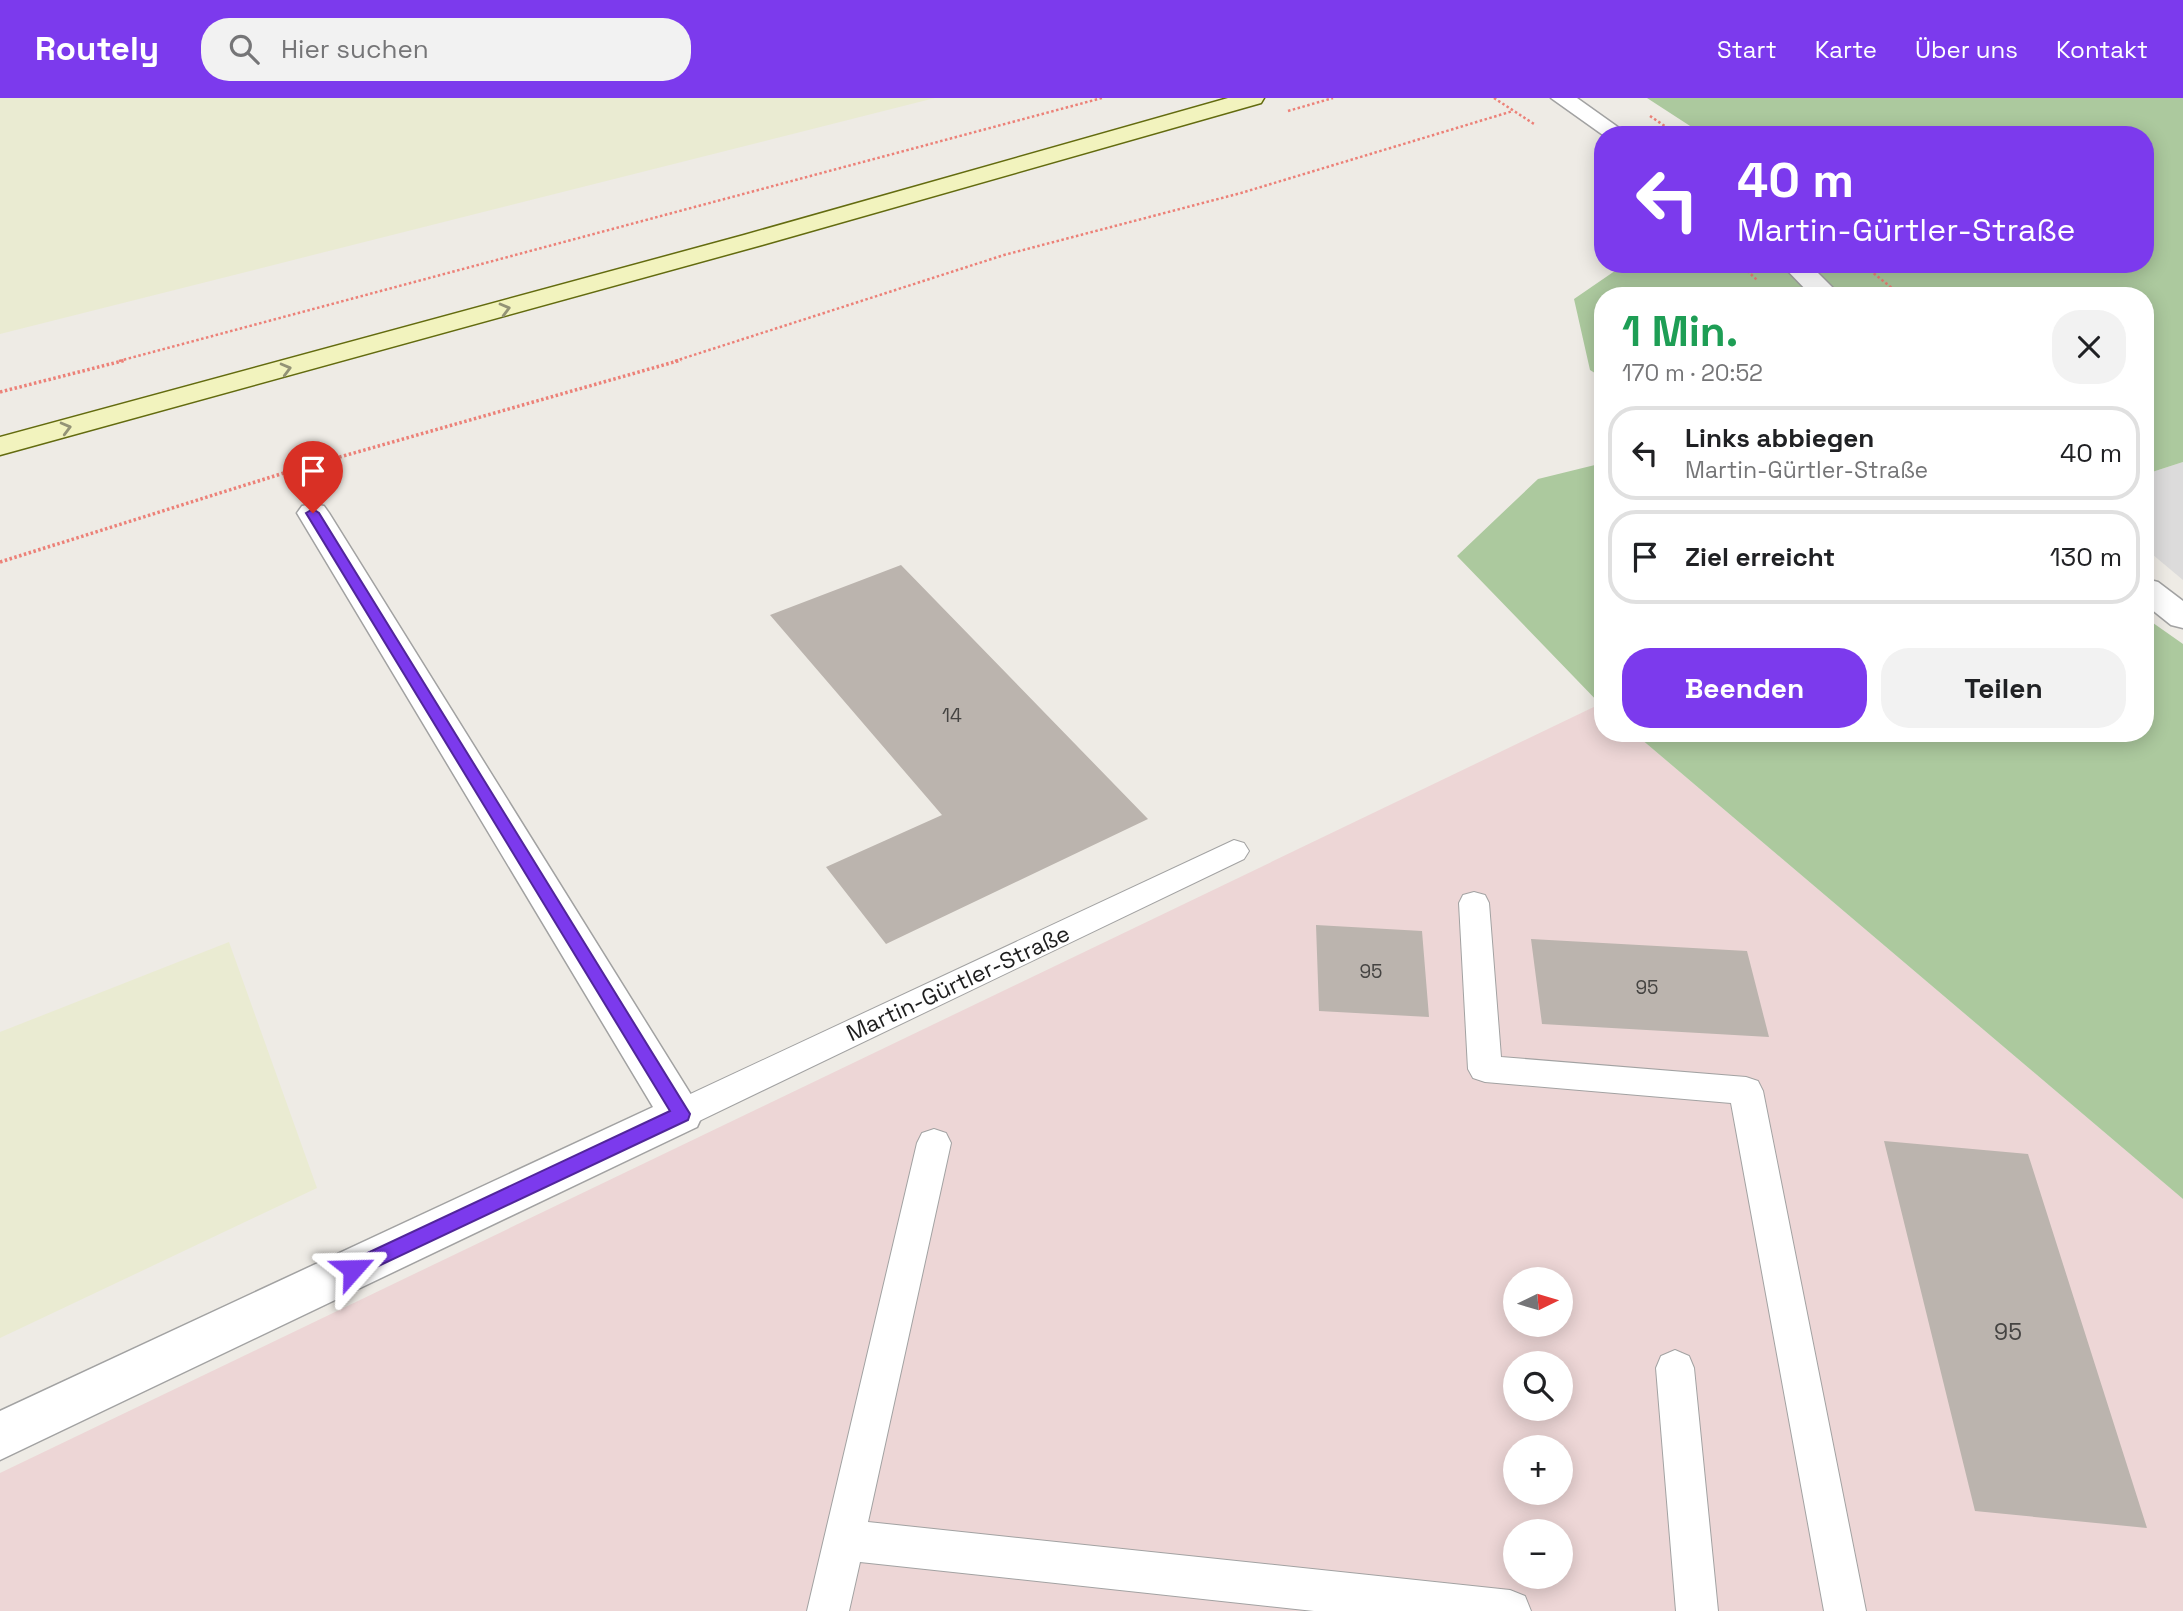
<!DOCTYPE html>
<html lang="de">
<meta charset="utf-8">
<style>
:root{--surface:#fff;--page:#f2f2f2;--text:#202124;--muted:#757577;--line:#e0e0e0;--accent:#7c3aed}
body{margin:0;font-family:"Space Grotesk",sans-serif;background:var(--page);color:var(--text);height:100vh;display:flex;flex-direction:column;font-size:26px;white-space:nowrap}
*{box-sizing:border-box;margin:0}
p{font-size:23px;color:var(--muted)}
.icon{flex:none;width:38px;height:38px;fill:none;stroke:currentColor;stroke-width:2;stroke-linecap:round;stroke-linejoin:round}
.map{position:relative;flex:1;overflow:hidden}
.drawer{position:absolute;left:1594px;top:189px;width:560px;height:455px;display:flex;flex-direction:column;background:var(--surface);border-radius:28px;box-shadow:0 4px 18px #0003}
.drawer>*{flex:none}
.guide{position:absolute;left:1594px;top:28px;width:560px;height:147px;border-radius:28px;box-shadow:0 4px 18px #0003;background:#7c3aed;color:#fff;overflow:hidden}
.needle{width:46px;rotate:85deg}
.buttons{position:absolute;left:1503px;top:1169px;display:grid;gap:14px}
.buttons a{display:grid;place-items:center;width:70px;height:70px;border-radius:50%;background:var(--surface);box-shadow:0 4px 18px #0003;font-size:35px}
.pin{position:absolute;display:grid;place-items:center;width:60px;height:60px;color:#fff;margin:-72px -30px;border-radius:50% 50% 50% 0;rotate:-45deg;box-shadow:0 0 7px #0007}
.pin .icon{rotate:45deg}
.me{position:absolute;width:77px;margin:-38px;rotate:65deg;stroke-linejoin:round;filter:drop-shadow(0 0 5px #0008)}
.turn{display:flex;align-items:center;gap:24px;height:147px;padding:0 28px;font-size:32px}
.turn .icon{width:91px;height:91px;stroke-width:2.5}
.turn b{display:block;font-size:49px;line-height:60px}
.round{display:grid;place-items:center;flex:none;width:74px;height:74px;border-radius:28px;background:var(--page)}
.summary{display:flex;align-items:center;justify-content:space-between;height:119px;padding:0 28px}
h1{font-size:42px;font-weight:700;line-height:52px;color:#1e9e55}
.action{display:flex;gap:14px;margin-top:auto;padding:14px 28px}
.action a{flex:1;height:80px;border-radius:28px;background:var(--accent);color:#fff;font-size:28px;font-weight:700;line-height:80px;text-align:center}
.action a+a{background:var(--page);color:var(--text)}
ul{padding:0;list-style:none}
li{display:flex;align-items:center;gap:21px;height:94px;margin:0 14px 10px;padding:0 14px;border:4px solid var(--line);border-radius:28px}
li div{flex:1}
li b{display:block;font-size:26px}
li em{font-style:normal}
header{display:flex;align-items:center;gap:42px;box-sizing:border-box;height:98px;padding:0 35px;background:var(--accent);color:#fff}
header strong{font-size:33px}
nav{display:flex;gap:38px;margin-inline-start:auto;font-size:24px}
.search{width:490px;height:63px;background:var(--page);display:flex;align-items:center;gap:18px;box-sizing:border-box;padding:0 24px;border-radius:28px;color:var(--muted);font-size:26px}
.map>svg:first-child{display:block}
</style>
<header>
<strong>Routely</strong>
<div class="search"><svg class="icon" aria-label="search" viewBox="0 0 24 24"><circle cx="10" cy="10" r="6"/><path d="M15 15l6 6"/></svg>Hier suchen</div>
<nav><a>Start</a><a>Karte</a><a>Über uns</a><a>Kontakt</a></nav>
</header>
<div class="map">
<svg width="2183" height="1513" viewBox="0 0 2183 1513">
<rect width="100%" height="100%" fill="#eeebe5"/>
<path fill="#dcdbdb" d="M2183,364V482L2146,451V376Z"/>
<path fill="#edd6d6" fill-rule="evenodd" d="M1600,606L1603,609V635H1634L2183,1101V1513H0V1375ZM1516,1181H1561V1227H1516ZM1516,1265H1561V1311H1516ZM1516,1349H1561V1395H1516ZM1516,1433H1561V1479H1516Z"/>
<path fill="#eaebd2" d="M0,0H935L0,236Z
M229,844L317,1090L0,1240V934Z"/>
<path fill="#acc99e" d="M1647,0H2183V364L2146,376V198H1603V280L1590,272L1574,201L1625,166H2146V37H1704Z
M1603,365V609L1457,458L1538,381Z
M2146,520L2183,546V1101L1634,635H2146Z"/>
<path fill="#bbb4ae" d="M901,467L1148,721L886,846L826,769L942,717L770,517Z
M1316,827L1422,833L1429,919L1319,913Z
M1531,841L1747,853L1769,939L1542,926Z
M1884,1043L2028,1056L2147,1430L1975,1413Z"/>
<g fill="none" stroke-linecap="round" stroke-linejoin="round">
<defs>
<path id="service" d="M1234,742L1244,745L1249,753L1244,761L693,1026L681,1030L669,1026L664,1016L669,1006Z
M1474,794L1485,797L1489,805L1501,959L1746,979L1758,983L1763,993L1866,1513H1824L1731,1005L1485,984L1473,980L1468,971L1459,805L1463,797Z
M934,1031L946,1035L951,1045L868,1424L1510,1492L1525,1498L1531,1513H1314L860,1464L849,1513H807L917,1045L922,1035Z
M1675,1252L1689,1258L1694,1270L1718,1513H1676L1656,1270L1661,1258Z"/>
<path id="minor" d="M1551,0H1577L1629,37H1603Z
M1781,166H1809L1841,198H1812Z
M313,406L324,408L329,415L703,1016L697,1029L0,1362V1313L653,1009L297,415L302,408Z
M2146,481L2158,484L2183,503V530L2171,527L2146,507Z"/>
<path id="secondary" d="M1228,0H1264L1261,5L762,147L0,357V339L744,137Z"/>
</defs>
<use href="#service" stroke="#a2a2a2" stroke-width="2"/>
<use href="#minor" stroke="#a2a2a2" stroke-width="3"/>
<use href="#secondary" stroke="#636b0f" stroke-width="3"/>
<path stroke="#ec8178" stroke-width="2.5" stroke-dasharray="2.5 2.5" stroke-linecap="butt" d="M1494,0L1534,26
M1288,13L1333,0
M1650,18L1678,37
M1740,166L1757,182
M1862,166L1902,198
M119,263L1102,0
M675,263L1004,157L1241,95L1513,13"/>
<path stroke="#ec8178" stroke-width="3.5" stroke-dasharray="2.5 2.5" stroke-linecap="butt" d="M0,294L126,262
M0,464L287,374L681,262"/>
<use href="#service" fill="#fff" fill-rule="evenodd"/>
<use href="#minor" fill="#fff" fill-rule="evenodd"/>
<use href="#secondary" fill="#f2f3be" fill-rule="evenodd"/>
</g>
<defs><path id="oneway-chevron" d="M-2-3.5L2.5 0L-2 3.5" fill="none" stroke-width="1.6" stroke-linecap="round" stroke-linejoin="round" transform="scale(1.75)"/></defs>
<g stroke="#939376">
<use href="#oneway-chevron" transform="translate(505 211) rotate(-15)"/>
<use href="#oneway-chevron" transform="translate(286 271) rotate(-15)"/>
<use href="#oneway-chevron" transform="translate(66 330) rotate(-15)"/>
</g>
<path fill="#7c3aed" stroke="#51269a" stroke-width="2" d="M313,411L319,415L690,1016L688,1022L353,1180L346,1177L343,1171L346,1165L670,1013L306,415Z"/>
<g text-anchor="middle" stroke-width="5" stroke-linejoin="round" paint-order="stroke">
<g font-size="19" fill="#454442">
<text x="952" y="624">14</text>
<text x="1371" y="880">95</text>
<text x="1647" y="896">95</text>
</g>
<g font-size="23" fill="#1e1e1e" stroke="#fff">
<text transform="translate(958 885) rotate(-25)" y="8">Martin-Gürtler-Straße</text>
</g>
<g font-size="23" fill="#454442">
<text x="2008" y="1242">95</text>
</g>
</g>
</svg>
<div class="buttons">
<a><svg class="needle" viewBox="-14 -14 28 28"><path d="M0-13l5 13h-10z" fill="#e53935"/><path d="M0 13l5-13h-10z" fill="#757577"/></svg></a>
<a><svg class="icon" aria-label="search" viewBox="0 0 24 24"><circle cx="10" cy="10" r="6"/><path d="M15 15l6 6"/></svg></a>
<a>+</a>
<a>−</a>
</div>
<div class="pin" style="left:313px;top:415px;background:#d93025"><svg class="icon" aria-label="arrive" viewBox="0 0 24 24"><path d="M6 21V4h12l-3 4 3 4H6"/></svg></div>
<svg class="me" style="left:353px;top:1171px" viewBox="-20 -20 40 40"><path d="M0-17L14 15 0 8-14 15z" fill="#7c3aed" stroke="#fff" stroke-width="4"/></svg>
<div class="guide">
<div class="turn"><svg class="icon" aria-label="left" viewBox="0 0 24 24"><path d="M17 20v-9H6M10 6l-5 5 5 5"/></svg><div><b>40 m</b>Martin-Gürtler-Straße</div></div>
</div>
<section class="drawer">
<div class="summary"><div><h1>1 Min.</h1><p>170 m · 20:52</p></div><a class="round"><svg class="icon" aria-label="close" viewBox="0 0 24 24"><path d="M6 6l12 12M18 6L6 18"/></svg></a></div>
<ul>
<li><svg class="icon" aria-label="left" viewBox="0 0 24 24"><path d="M17 20v-9H6M10 6l-5 5 5 5"/></svg><div><b>Links abbiegen</b><p>Martin-Gürtler-Straße</p></div><em>40 m</em></li>
<li><svg class="icon" aria-label="arrive" viewBox="0 0 24 24"><path d="M6 21V4h12l-3 4 3 4H6"/></svg><div><b>Ziel erreicht</b></div><em>130 m</em></li>
</ul>
<div class="action"><a>Beenden</a><a>Teilen</a></div>
</section>
</div>
